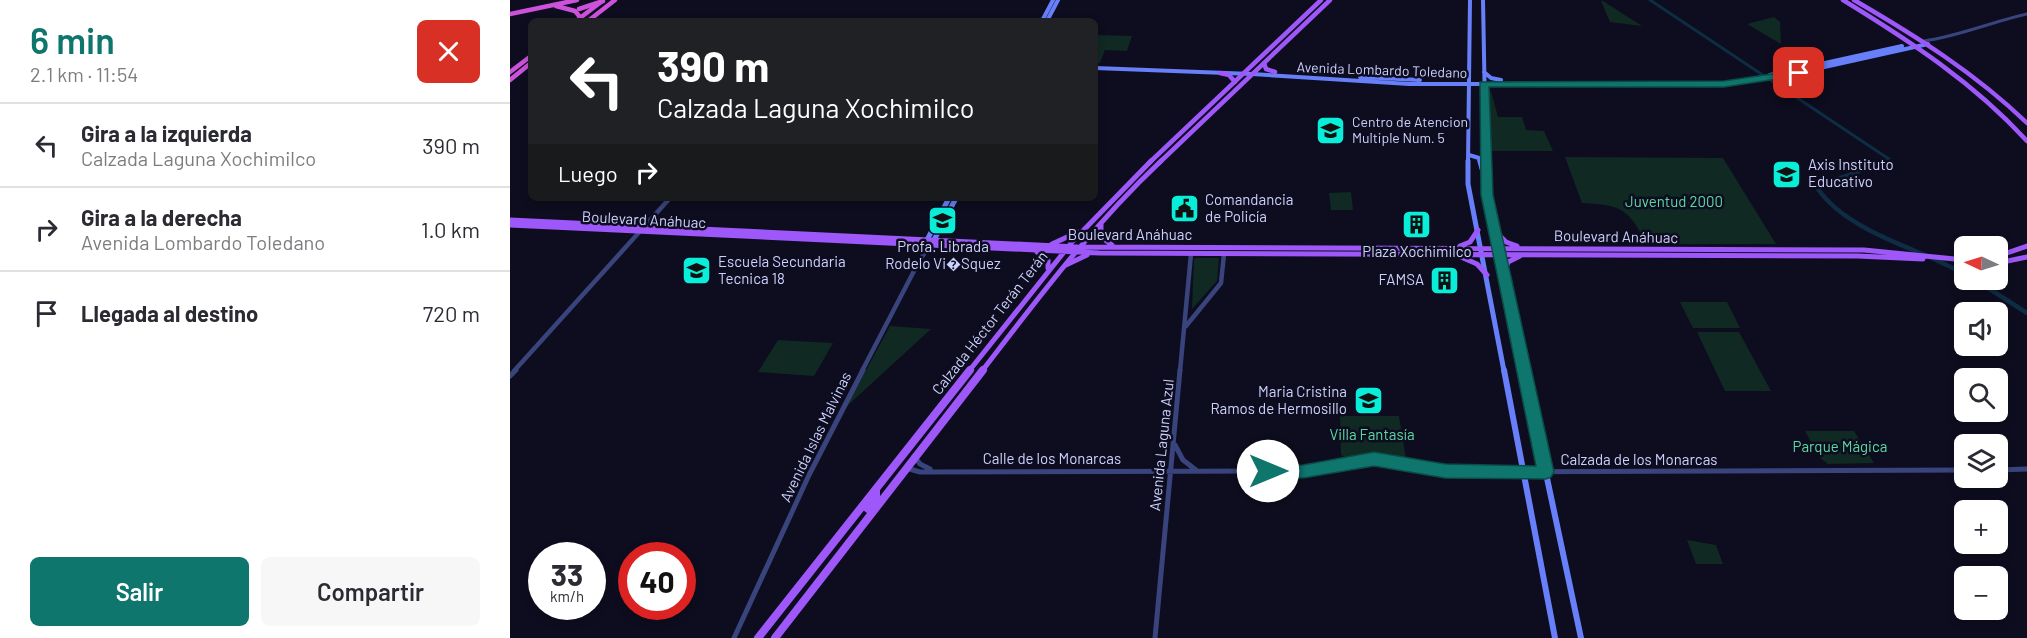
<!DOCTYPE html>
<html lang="es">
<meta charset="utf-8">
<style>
:root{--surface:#fff;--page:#f7f7f7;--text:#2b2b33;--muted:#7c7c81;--line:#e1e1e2;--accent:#0f766e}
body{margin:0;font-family:Barlow,sans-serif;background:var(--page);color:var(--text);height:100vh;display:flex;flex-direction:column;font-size:22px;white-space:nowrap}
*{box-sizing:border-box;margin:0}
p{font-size:20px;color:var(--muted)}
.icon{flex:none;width:33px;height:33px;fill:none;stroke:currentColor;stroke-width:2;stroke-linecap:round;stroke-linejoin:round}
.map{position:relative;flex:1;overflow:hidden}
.sheet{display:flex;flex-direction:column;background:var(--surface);width:510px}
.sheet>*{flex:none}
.hud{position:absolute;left:18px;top:18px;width:570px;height:183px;border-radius:9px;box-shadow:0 3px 9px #0003;background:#202124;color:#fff;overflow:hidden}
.needle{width:39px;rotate:274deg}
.buttons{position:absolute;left:1444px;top:236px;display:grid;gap:12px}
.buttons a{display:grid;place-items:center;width:54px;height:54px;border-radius:9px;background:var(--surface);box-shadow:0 3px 9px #0003;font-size:30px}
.speed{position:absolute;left:18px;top:542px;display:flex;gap:12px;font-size:30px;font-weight:700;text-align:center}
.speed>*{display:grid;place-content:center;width:78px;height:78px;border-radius:50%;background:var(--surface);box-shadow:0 3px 9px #0003;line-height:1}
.speed small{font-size:15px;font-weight:400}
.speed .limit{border:9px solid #d22;background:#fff;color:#111}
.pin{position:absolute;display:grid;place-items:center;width:51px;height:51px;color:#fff;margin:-26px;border-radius:12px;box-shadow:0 3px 9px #0006}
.me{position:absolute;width:66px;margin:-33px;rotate:90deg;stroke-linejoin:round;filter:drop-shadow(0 0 4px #0008)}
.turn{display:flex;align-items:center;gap:21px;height:126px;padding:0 30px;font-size:27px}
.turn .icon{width:78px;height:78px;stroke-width:2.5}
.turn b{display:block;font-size:42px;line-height:51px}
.then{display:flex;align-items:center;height:57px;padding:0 30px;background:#0003;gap:12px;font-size:22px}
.round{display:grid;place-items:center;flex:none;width:63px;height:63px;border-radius:9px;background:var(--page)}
.overview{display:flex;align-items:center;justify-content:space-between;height:102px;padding:0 30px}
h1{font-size:36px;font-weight:600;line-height:45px;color:var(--accent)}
.primary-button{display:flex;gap:12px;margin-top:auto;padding:12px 30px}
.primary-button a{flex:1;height:69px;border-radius:9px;background:var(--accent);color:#fff;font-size:24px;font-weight:600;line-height:69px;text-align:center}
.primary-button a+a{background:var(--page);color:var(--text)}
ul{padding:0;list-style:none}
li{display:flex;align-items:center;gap:18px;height:84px;padding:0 30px;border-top:2px solid var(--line)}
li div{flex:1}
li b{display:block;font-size:22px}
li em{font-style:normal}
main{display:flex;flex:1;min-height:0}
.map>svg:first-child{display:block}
</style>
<main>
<section class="sheet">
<div class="overview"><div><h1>6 min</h1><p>2.1 km · 11:54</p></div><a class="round" style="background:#d93025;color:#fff"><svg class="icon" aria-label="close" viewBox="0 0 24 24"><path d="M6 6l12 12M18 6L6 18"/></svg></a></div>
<ul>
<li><svg class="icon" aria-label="left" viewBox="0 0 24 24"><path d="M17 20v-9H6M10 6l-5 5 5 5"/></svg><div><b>Gira a la izquierda</b><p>Calzada Laguna Xochimilco</p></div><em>390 m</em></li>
<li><svg class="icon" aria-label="right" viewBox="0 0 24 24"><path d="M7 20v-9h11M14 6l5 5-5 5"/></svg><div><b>Gira a la derecha</b><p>Avenida Lombardo Toledano</p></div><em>1.0 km</em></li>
<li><svg class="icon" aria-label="arrive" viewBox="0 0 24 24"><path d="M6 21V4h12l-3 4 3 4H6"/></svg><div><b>Llegada al destino</b></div><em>720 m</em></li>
</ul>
<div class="primary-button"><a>Salir</a><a>Compartir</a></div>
</section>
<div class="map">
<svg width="1517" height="638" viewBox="0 0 1517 638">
<rect width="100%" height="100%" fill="#0d0d1f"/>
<path fill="#102923" d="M1091,1H1093L1132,26L1100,22Z
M1264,17L1270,22L1271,44L1237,24Z
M585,35L622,36L617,51L595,50L590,63H585Z
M981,91L988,117H1012L1016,130L1034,131L1043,151H982L978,149V95Z
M1055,157L1213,158L1266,244H1137C1118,209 1113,205 1072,203Z
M841,192L843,210H821L819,193Z
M686,258H709L707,281L682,309L684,259Z
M1170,302H1217L1230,328H1183Z
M380,326L421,329L336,407Z
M1187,332H1229L1261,391H1215Z
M268,340L323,343L304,376L248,372Z
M830,416H889L896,459L871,454L835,457L831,455Z
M1295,431H1344L1364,463L1318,464L1309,457Z
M1177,540L1206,545L1213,564H1186Z"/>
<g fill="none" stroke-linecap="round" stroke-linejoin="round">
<path stroke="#0e2c43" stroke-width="3" d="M1140,0L1379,159L1375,163"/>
<path stroke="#0e2c43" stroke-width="4.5" d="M1378,161L1316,183L1308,189C1331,222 1379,240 1415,255
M1422,258L1455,274
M1464,279L1517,313"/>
<path stroke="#3a447c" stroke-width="3" d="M1414,41C1450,36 1481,22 1517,14"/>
<path stroke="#3a447c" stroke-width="4.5" d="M676,326L711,283L714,254
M4,371L160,198
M352,371L404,271L416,250L421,246
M670,371L681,254"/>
<path stroke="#3a447c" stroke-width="5" d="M0,376L6,370
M665,445L673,460L686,470
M404,456L410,464L420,469
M396,468L410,472L793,471L864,459L935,471L970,472L1455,470
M1488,470L1517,469
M224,638L299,475L353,370
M645,638L670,370"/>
<path stroke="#6780fa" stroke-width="4" d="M973,0L976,163
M532,21L543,0
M537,21L548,0
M585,68L742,74L899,84H1214L1274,76L1418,44
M974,72L981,78L991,80
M1260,75L1392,46
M850,77L910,80
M959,155L969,158L970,163
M958,163L960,0"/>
<path stroke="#6780fa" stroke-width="5" d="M958,161V184L994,371
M970,161L972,169
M976,161L977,195L1014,371
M416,242L439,198
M423,242L446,198"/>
<path stroke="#6780fa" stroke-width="6" d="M994,370L1045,638
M1014,370L1071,638"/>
<path stroke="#9e58f9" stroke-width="4.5" d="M1333,0C1400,41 1464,83 1517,141
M1344,0C1406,36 1465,73 1517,123
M754,63L756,69L765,72
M710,73L719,75L725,82
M639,163L811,0
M649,163L820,0"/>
<path stroke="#9e58f9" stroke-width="5" d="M0,220L568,247L1354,250L1455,260
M591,223V237L602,245
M0,225L589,253L1348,256L1413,259
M984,230L996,242L1007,246
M542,244L568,232
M950,246L960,242L968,230
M527,252L538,260V268
M1488,256L1517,246
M951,257L967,264L977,275
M1488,263L1517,257
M556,265L577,255
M993,277L998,262L1010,256
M459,371L562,242L641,161
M472,371C529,297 582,226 651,161"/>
<path stroke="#9e58f9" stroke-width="8" d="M358,509L366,497V489
M248,638L460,370
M265,638L473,370"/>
<path stroke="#cc52dc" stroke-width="4.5" d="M46,6L65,11L70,17
M0,14L67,0
M66,21L91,2
M78,21L105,0
M0,72L21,56
M0,80L21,63"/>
<path stroke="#cc52dc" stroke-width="4.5" d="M69,9L93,1"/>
</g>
<path fill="#0f766e" stroke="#0a4d48" stroke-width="1.5" d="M1289,70L1293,71V75L1214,87H979L983,195L1044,472L1041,477L1036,479L935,478L864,466L793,478L752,476L750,471L752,466L793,465L864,452L935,464L1026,466L971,195L970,82L1214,81Z"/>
<defs>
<symbol id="school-square" viewBox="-11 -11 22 22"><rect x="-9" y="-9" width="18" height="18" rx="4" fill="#08eed9" stroke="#0d0d1f"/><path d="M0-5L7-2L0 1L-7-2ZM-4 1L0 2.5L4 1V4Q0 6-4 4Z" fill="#111"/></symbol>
<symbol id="civic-square" viewBox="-11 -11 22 22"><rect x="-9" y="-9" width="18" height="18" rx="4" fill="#08eed9" stroke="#0d0d1f"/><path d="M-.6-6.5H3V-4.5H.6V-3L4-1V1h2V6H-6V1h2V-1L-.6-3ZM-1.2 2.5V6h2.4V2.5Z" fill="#111"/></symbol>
<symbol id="building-square" viewBox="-11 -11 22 22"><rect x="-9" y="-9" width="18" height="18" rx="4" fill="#08eed9" stroke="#0d0d1f"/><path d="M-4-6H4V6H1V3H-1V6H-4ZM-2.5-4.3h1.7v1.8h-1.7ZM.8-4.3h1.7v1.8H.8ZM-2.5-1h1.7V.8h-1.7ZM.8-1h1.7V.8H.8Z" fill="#111"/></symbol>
</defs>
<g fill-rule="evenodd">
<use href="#school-square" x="804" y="114" width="33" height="33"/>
<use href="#school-square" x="1260" y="158" width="33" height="33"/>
<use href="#civic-square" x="658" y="192" width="33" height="33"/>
<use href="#school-square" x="416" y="204" width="33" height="33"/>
<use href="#building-square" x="890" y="208" width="33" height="33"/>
<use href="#school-square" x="170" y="254" width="33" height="33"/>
<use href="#building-square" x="918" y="264" width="33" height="33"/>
<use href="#school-square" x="842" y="384" width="33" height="33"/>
</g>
<g text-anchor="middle" stroke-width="5" stroke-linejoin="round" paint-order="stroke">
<g font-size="14" fill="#cdd1fd" stroke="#0d0d1f">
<text transform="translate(872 70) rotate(2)" y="5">Avenida Lombardo Toledano</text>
</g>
<g font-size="14" fill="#cdd1fd" stroke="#0d0d1f" text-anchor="start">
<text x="842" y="127">Centro de Atencion<tspan x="842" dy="16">Multiple Num. 5</tspan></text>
</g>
<g font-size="15" fill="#cdd1fd" stroke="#0d0d1f" text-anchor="start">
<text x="1298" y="170">Axis Instituto<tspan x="1298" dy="17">Educativo</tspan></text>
<text x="695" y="205">Comandancia<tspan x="695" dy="17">de Policía</tspan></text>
<text x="433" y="252" text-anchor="middle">Profa. Librada<tspan x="433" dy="17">Rodelo Vi�Squez</tspan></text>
<text x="907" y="257" text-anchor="middle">Plaza Xochimilco</text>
<text x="208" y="267">Escuela Secundaria<tspan x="208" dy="17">Tecnica 18</tspan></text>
<text x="914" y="285" text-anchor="end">FAMSA</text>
<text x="837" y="397" text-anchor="end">Maria Cristina<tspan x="837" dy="17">Ramos de Hermosillo</tspan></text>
</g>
<g font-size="15" fill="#5cdaa2" stroke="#0d0d1f">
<text x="1164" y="207">Juventud 2000</text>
<text x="862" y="440">Villa Fantasía</text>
<text x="1330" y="452">Parque Mágica</text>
</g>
<g font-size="15" fill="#cdd1fd" stroke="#0d0d1f">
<text transform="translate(134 220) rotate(3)" y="5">Boulevard Anáhuac</text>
<text x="620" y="240">Boulevard Anáhuac</text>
<text transform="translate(1106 237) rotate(1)" y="5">Boulevard Anáhuac</text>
<text transform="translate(480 323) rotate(-52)" y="5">Calzada Héctor Terán Terán</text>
<text transform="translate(306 437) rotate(-64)" y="5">Avenida Islas Malvinas</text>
<text transform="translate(652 445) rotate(-84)" y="5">Avenida Laguna Azul</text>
<text x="542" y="464">Calle de los Monarcas</text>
<text x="1129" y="465">Calzada de los Monarcas</text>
</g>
</g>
</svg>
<div class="buttons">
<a><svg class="needle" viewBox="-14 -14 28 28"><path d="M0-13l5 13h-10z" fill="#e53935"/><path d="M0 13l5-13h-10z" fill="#7c7c81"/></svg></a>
<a><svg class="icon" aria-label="sound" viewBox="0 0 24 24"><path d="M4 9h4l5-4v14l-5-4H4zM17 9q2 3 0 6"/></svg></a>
<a><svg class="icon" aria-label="search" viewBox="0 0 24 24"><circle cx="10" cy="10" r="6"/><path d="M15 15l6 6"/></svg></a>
<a><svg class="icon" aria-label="layers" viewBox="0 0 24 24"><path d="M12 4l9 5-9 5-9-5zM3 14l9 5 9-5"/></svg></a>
<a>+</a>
<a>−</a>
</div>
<div class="speed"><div>33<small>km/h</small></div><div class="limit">40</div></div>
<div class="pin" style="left:1289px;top:73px;background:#d93025"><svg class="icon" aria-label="arrive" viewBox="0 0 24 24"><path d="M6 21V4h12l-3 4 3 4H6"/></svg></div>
<svg class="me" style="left:758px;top:471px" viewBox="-20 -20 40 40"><circle r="19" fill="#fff"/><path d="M0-13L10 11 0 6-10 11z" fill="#0f766e"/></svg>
<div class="hud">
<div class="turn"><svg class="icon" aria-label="left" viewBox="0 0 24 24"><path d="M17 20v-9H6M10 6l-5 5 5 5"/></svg><div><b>390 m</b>Calzada Laguna Xochimilco</div></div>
<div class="then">Luego<svg class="icon" aria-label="right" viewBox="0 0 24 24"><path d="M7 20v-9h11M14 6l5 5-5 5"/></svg></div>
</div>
</div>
</main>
